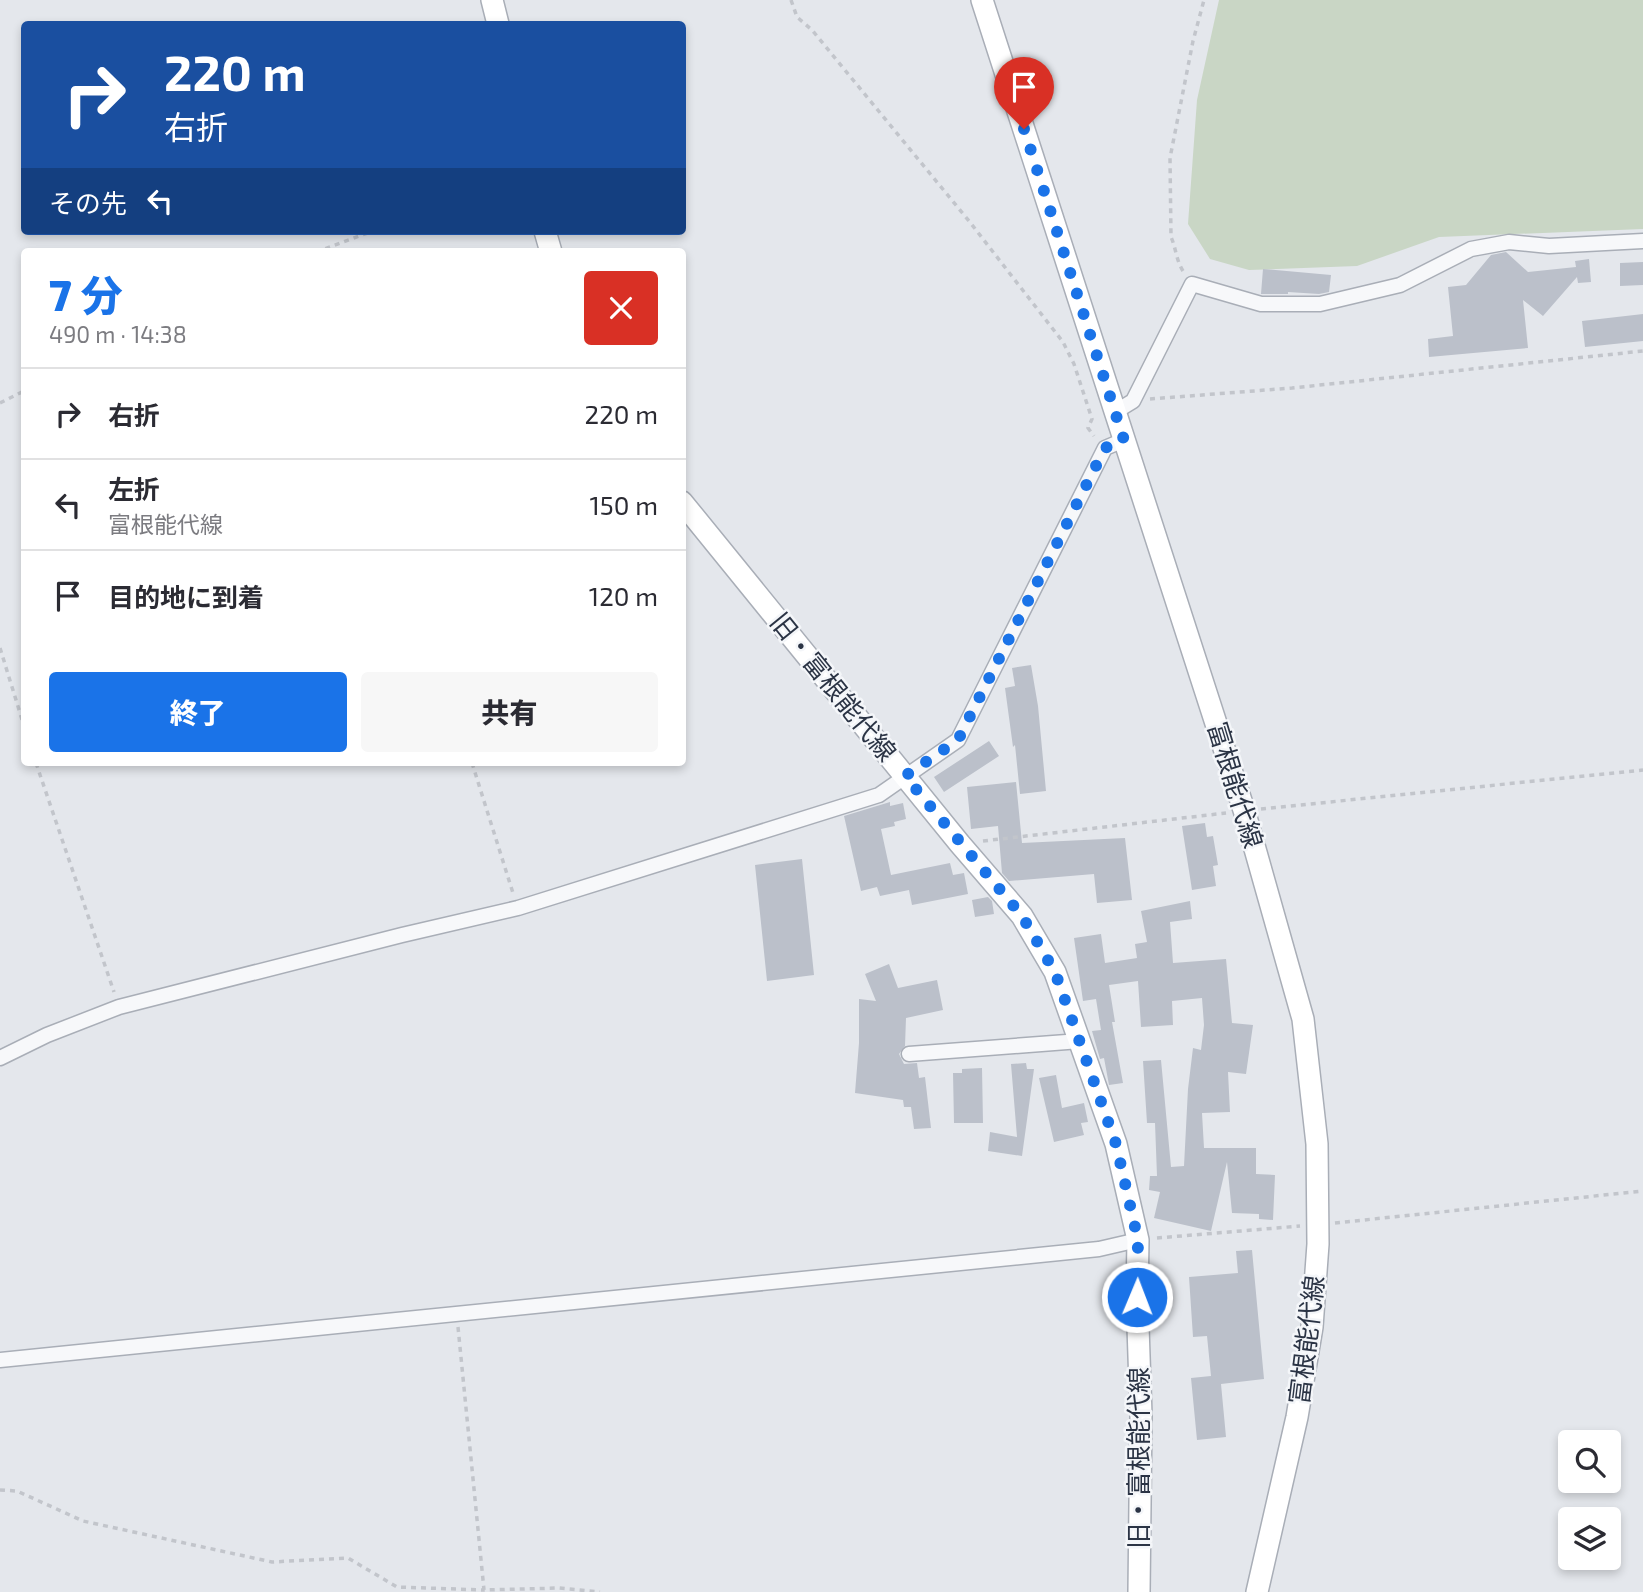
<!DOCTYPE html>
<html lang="ja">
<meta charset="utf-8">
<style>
:root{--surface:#fff;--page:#f7f7f7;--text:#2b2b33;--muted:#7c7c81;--line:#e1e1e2;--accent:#1a73e8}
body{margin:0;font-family:"Exo 2","Noto Sans JP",sans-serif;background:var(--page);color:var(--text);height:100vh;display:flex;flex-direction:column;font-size:26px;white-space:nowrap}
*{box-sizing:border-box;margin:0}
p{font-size:23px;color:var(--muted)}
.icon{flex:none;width:38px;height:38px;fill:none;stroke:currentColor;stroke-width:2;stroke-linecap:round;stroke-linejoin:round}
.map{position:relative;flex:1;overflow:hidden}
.panel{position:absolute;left:21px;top:248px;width:665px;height:518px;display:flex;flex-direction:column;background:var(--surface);border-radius:7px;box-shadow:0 4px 10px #0003}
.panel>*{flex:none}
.banner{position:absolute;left:21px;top:21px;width:665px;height:214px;border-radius:7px;box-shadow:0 4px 10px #0003;background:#1a4fa0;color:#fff;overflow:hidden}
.tools{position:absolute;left:1558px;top:1430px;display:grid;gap:14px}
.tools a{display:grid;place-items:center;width:63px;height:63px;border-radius:7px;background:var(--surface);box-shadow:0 4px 10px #0003;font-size:35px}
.pin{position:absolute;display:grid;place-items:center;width:60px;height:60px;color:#fff;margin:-72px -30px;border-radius:50% 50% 50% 0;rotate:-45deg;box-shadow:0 0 7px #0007}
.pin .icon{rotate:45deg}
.me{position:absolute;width:77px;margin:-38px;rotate:1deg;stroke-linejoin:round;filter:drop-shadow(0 0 5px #0008)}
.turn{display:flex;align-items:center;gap:24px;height:147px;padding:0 28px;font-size:32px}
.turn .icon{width:91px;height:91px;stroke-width:2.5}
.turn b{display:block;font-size:49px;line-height:60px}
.then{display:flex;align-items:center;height:66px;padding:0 28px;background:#0003;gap:14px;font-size:26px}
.round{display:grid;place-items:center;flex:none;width:74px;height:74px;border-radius:7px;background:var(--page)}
.headline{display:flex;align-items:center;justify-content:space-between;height:119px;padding:0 28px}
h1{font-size:42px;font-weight:800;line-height:52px;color:var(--accent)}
.cta{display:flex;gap:14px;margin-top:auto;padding:14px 28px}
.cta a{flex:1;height:80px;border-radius:7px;background:var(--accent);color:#fff;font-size:28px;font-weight:800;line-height:80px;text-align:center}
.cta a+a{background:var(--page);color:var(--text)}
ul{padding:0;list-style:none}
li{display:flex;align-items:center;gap:21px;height:91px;padding:0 28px;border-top:2px solid var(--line)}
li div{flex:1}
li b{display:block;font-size:26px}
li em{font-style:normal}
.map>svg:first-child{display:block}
</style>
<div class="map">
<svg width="1643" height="1592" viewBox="0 0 1643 1592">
<rect width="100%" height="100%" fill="#e4e7ec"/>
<path fill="#c9d6c5" d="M1219,0H1643V229L1439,237L1357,266L1249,270L1210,259L1188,224L1197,100Z"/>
<path fill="#bbc0ca" d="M1506,252L1528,272L1576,267L1575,261L1589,259L1591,282L1578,283L1577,277L1543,316L1523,300L1528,348L1429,357L1428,339L1453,336L1448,287L1466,285L1491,255Z
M1643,262V285L1620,286V263Z
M1263,269L1331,275L1329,292L1319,294L1288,292V294H1261Z
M1643,314V341L1585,347L1582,321Z
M1031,665L1038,706L1046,791L1020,794L1015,745L1013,747L1005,688L1015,686L1012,668Z
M989,741L999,756L944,792L934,777Z
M1016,782L1022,843L1125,838L1132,900L1097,903L1094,874L1009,881L1002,873L998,826L971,829L967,787Z
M890,802V806L903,803L906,819L894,822L895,826L881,829L891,875L950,863L953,875L964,873L968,894L912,905L909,890L880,896L877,887L861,891L844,816Z
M1205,823L1207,837L1213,836L1218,865L1213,866L1216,886L1192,890L1182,826Z
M802,859L814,975L767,981L755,865Z
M988,897L992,901L994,914L975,917L972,900Z
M1190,901L1192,919L1170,922L1173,963L1226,959L1232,1023L1253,1025L1246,1074L1228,1072L1230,1112L1202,1113L1204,1148H1256V1174L1275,1175L1273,1220L1259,1219V1214L1232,1213L1227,1162L1211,1231L1154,1218L1160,1192L1149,1190L1150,1176H1157L1155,1123H1147L1143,1061L1161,1060L1171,1167L1184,1166L1188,1089L1193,1048L1201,1050L1204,1025L1202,998L1172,1001L1173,1025L1141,1027L1138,981L1109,985L1115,1022H1112L1123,1083L1109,1085L1104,1058L1100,1059L1092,1031L1101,1030L1096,999L1083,1001L1074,938L1101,934L1105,963L1137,958L1135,944L1147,942L1141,911Z
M889,964L898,988L937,980L943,1010L906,1018L905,1046L899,1054L904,1064L917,1063L919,1078L925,1077L931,1128L914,1129L911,1107H904L903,1100L855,1093L859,1043V999L876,1001L865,974Z
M1026,1063L1027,1069H1034L1022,1156L988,1151L990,1132L1017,1137L1011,1064Z
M982,1068L983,1123H954L953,1073H962V1069Z
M1056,1075L1062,1108L1084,1103L1088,1122L1081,1123L1084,1135L1054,1142L1039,1078Z
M1252,1250L1264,1379L1221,1384L1226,1437L1197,1440L1191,1378L1211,1376L1207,1336L1193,1337L1189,1277L1238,1273L1236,1251Z"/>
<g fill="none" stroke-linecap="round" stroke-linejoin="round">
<defs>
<path id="street" d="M1115,412L1133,401L1192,284L1261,304H1320L1400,285L1471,249L1509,242L1549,246L1643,241
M909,1054L1080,1041
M0,1058L47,1035L119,1007L402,935L518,908L879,795L958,740L1105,448L1124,440
M0,1360L1099,1249L1138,1240"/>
<path id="secondary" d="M492,0L498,24
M982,0L1244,810L1303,1019L1317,1144L1318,1244L1312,1327L1297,1417L1257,1592
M545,231L551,252
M682,502L960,844L1022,916L1055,972L1116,1144L1138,1240L1137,1297L1141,1415L1139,1592"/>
</defs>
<use href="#street" stroke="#a9aeb7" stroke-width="17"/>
<use href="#secondary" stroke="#a9aeb7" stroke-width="24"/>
<path stroke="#c2c5cb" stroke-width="3.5" stroke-dasharray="5 5" stroke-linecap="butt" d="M791,0L797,17L812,30L969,221L1063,342L1074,364L1092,419L1088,428L1094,436
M316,252L373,231
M1183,271C1176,260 1176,248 1171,237L1170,158L1193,41L1204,0
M1150,399L1292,388L1643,351
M0,403L24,391
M0,648L24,726
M36,763L114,992
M472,763L513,893
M1261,809L1643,770
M983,841L1226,813
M1335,1223L1643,1191
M1157,1238L1300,1226
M458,1327L484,1590L559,1588L600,1592
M0,1490L17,1491L83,1521L272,1562L348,1558L397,1587L484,1590"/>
<use href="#street" stroke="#f7f8fa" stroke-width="14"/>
<use href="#secondary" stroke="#fff" stroke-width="21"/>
</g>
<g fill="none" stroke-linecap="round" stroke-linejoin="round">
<path stroke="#1a73e8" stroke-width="12" stroke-dasharray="0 21.6" d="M1024,129L1124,440L1105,448L958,740L905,776L1022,916L1055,972L1116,1144L1138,1240L1137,1297"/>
</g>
<g text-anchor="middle" stroke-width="5" stroke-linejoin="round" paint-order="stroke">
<g font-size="26" fill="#2b3445" stroke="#f4f6f9">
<text transform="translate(833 687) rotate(51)" y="9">旧・富根能代線</text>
<text transform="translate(1235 785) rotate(73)" y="9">富根能代線</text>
<text transform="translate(1307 1340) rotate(-83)" y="9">富根能代線</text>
<text transform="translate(1139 1458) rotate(-90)" y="9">旧・富根能代線</text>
</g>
</g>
</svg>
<div class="tools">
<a><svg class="icon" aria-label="search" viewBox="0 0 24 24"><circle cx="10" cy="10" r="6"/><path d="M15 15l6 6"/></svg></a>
<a><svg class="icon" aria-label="layers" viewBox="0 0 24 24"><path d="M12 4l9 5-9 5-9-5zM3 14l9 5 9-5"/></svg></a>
</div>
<div class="pin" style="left:1024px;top:129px;background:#d93025"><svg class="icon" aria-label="arrive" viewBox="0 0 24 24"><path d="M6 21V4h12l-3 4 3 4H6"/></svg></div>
<svg class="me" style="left:1137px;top:1297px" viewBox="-20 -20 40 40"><circle r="17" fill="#1a73e8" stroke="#fff" stroke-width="3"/><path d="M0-11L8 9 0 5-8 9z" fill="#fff"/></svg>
<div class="banner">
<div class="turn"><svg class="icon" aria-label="right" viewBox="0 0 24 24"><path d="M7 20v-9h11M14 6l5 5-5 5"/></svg><div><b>220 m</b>右折</div></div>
<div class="then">その先<svg class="icon" aria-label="left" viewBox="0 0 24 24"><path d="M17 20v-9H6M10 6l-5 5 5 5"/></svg></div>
</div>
<section class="panel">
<div class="headline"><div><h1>7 分</h1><p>490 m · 14:38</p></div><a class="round" style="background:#d93025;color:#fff"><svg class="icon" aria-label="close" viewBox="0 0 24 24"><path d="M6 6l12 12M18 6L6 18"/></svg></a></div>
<ul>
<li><svg class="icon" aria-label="right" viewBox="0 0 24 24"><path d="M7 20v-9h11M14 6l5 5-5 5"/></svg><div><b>右折</b></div><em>220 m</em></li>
<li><svg class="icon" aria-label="left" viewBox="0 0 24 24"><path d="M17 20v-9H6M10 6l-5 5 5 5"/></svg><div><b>左折</b><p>富根能代線</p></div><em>150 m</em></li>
<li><svg class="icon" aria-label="arrive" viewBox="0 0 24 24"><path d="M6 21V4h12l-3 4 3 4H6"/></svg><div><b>目的地に到着</b></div><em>120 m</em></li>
</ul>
<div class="cta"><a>終了</a><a>共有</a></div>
</section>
</div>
